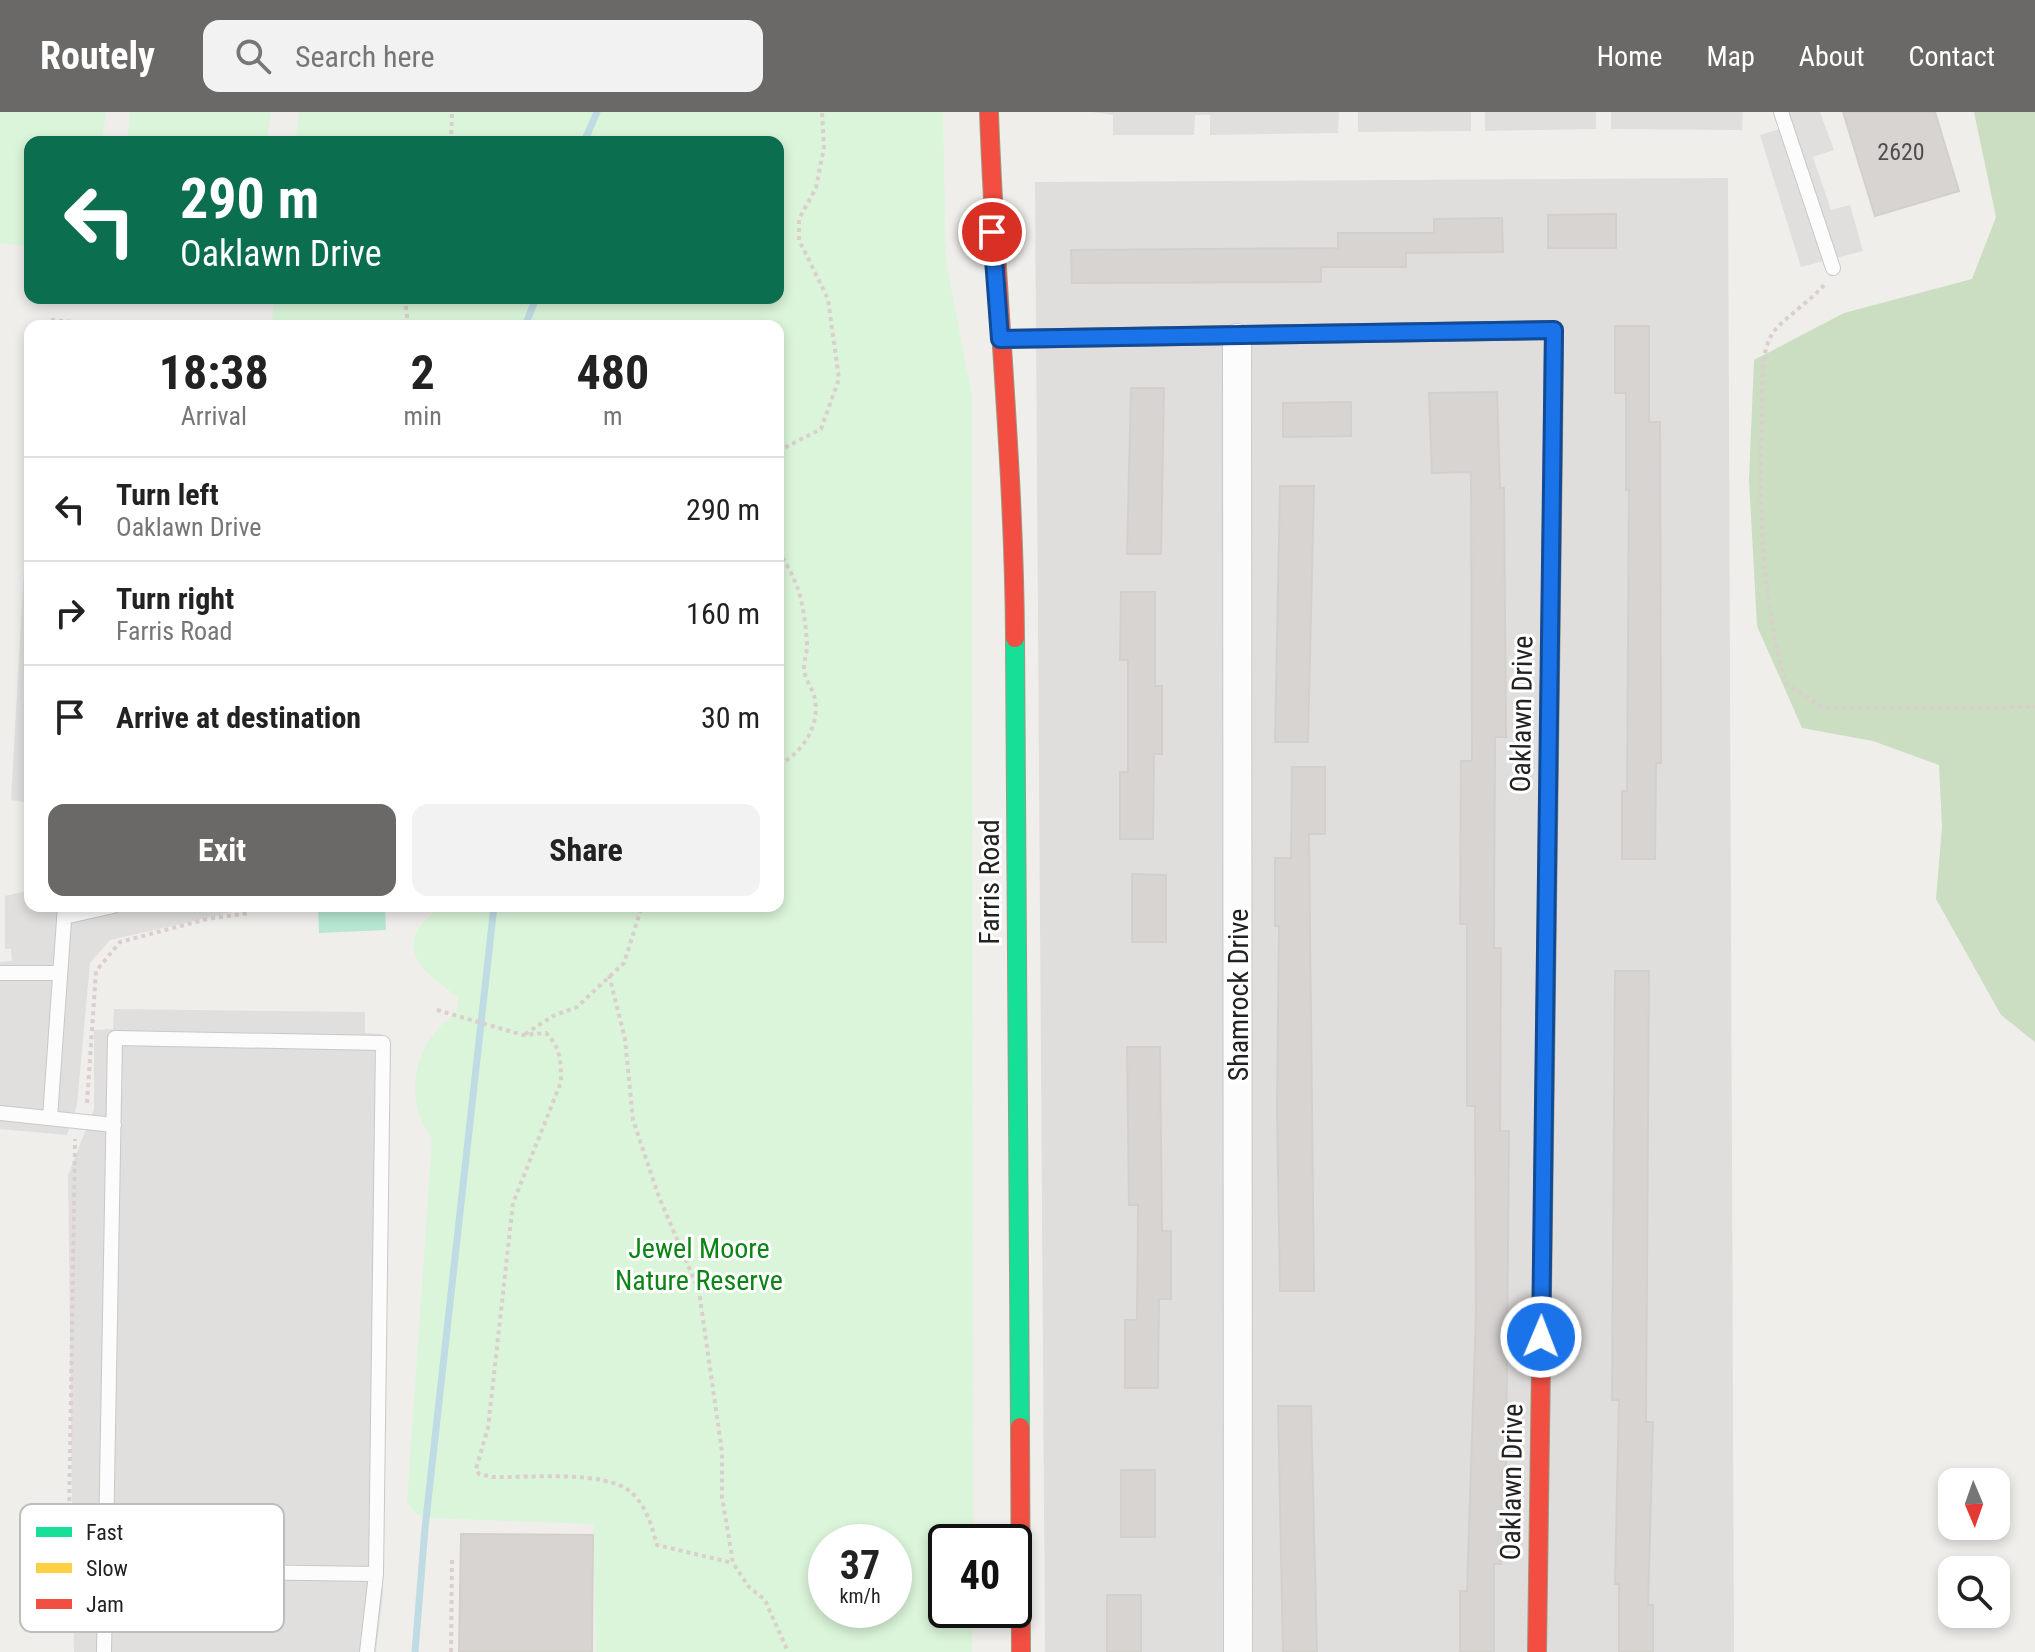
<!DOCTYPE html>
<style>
:root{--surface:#fff;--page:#f2f2f2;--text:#222;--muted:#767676;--line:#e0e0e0;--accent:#6a6968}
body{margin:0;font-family:"Roboto Condensed",sans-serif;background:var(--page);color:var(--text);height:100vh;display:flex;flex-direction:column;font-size:30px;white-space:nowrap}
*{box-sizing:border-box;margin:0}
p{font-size:26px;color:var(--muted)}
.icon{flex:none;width:44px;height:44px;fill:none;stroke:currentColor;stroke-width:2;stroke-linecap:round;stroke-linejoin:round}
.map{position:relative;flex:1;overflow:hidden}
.side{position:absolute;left:24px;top:208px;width:760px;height:592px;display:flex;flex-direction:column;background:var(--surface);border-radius:16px;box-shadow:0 4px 12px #0003}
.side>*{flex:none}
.top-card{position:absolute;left:24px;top:24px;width:760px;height:168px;border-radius:16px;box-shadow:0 4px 12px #0003;background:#0b6e4f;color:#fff;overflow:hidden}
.needle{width:52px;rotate:178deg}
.buttons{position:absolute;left:1938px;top:1356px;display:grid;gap:16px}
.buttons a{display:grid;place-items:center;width:72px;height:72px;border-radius:16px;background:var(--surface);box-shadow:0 4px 12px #0003;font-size:40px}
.speed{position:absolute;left:808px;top:1412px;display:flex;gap:16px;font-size:40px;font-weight:700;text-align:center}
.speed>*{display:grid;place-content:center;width:104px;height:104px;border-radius:50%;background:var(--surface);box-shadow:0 4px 12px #0003;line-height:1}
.speed small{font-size:20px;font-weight:400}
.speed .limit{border:4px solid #111;border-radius:12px;background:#fff;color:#111}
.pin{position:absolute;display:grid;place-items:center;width:68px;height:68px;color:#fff;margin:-34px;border:4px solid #fff;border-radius:50%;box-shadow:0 2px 8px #0007}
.me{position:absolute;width:88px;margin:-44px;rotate:1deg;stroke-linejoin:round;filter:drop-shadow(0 0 6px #0008)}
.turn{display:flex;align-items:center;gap:28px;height:168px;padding:0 24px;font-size:36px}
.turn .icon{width:104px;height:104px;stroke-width:2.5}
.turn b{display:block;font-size:56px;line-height:68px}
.eta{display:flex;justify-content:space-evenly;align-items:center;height:136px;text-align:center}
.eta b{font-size:48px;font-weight:700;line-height:56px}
.action{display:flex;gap:16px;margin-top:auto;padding:16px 24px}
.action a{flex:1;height:92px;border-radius:16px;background:var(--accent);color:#fff;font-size:32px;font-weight:700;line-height:92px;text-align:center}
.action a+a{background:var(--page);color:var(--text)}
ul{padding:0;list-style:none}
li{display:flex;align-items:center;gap:24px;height:104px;padding:0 24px;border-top:2px solid var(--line)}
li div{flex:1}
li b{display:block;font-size:30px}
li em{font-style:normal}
header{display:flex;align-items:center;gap:48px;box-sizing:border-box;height:112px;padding:0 40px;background:var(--accent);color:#fff}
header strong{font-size:38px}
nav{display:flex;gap:44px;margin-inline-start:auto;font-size:28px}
.search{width:560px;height:72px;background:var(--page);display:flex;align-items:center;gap:20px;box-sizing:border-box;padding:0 28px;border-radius:16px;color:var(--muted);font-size:30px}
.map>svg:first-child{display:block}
</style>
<header>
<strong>Routely</strong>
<div class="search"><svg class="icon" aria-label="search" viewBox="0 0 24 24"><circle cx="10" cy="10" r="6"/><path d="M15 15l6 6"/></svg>Search here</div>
<nav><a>Home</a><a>Map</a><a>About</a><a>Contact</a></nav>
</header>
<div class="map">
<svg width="2035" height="1540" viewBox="0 0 2035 1540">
<rect width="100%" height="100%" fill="#f0eeeb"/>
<path fill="#dfdedc" d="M1728,66L1734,1540H1045L1035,70Z"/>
<path fill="#cbdec1" d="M1974,0H2035V930L2001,903L1936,787L1942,715L1939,653L1873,629L1802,616L1757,514L1749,368L1754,248L1844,201L1972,167L1996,105Z"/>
<path fill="#daf5da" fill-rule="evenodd" d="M0,0H106L102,30H30V135L0,131Z
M130,0H271L267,30H127Z
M299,0H943L946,149L972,284L973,1430H946V1498H973L972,1540H596L593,1412L427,1406L416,1402L407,1390L432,1027C408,995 410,952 435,920C446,906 460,905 458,885C436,869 397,845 421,813C426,806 434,802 439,794H778V214H271L275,186H778V30H295ZM826,1430H894V1498H826Z"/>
<path fill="#b7e6d2" d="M318,794H385L386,818L319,821Z"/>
<path fill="#e0dfde" d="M1092,0H1339L1338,21L1210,23V3H1195L1194,23H1113V3Z
M1358,0H1471V19L1358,20Z
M1485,0H1596V17L1485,19Z
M1611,0H1743L1742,18L1611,17Z
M1773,0H1820L1834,38L1813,45L1831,98L1850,93L1863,139L1801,155L1760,23L1780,17L1779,8Z
M30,349V691L11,688Z
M30,778V794H241L242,798L110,828L90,851L77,993L67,1023L0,1017V850L12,849L11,837H5V784Z
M114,897L365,900V921L381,922L383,1483L376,1540H74L68,1063L94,997V918L113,917Z"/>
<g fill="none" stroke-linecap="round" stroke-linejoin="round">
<path stroke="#bfdbe3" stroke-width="7" d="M584,30L597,0
M525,214L536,186
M415,1540L425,1416L494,794"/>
</g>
<path fill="#d7d4d2" stroke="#d3d0cc" stroke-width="2" d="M1843,0H1935L1959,79L1875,104Z
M1616,102V136H1548V103Z
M1502,106L1503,140L1406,141V155H1321V170L1072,171L1071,138L1338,136V121H1434V107Z
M1615,214H1649V310H1660L1661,651H1656L1655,747H1622V679H1627L1629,378H1626V281H1615Z
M1131,276H1164L1161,442H1127Z
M1497,280L1500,376H1504L1506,625H1495L1494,836H1501L1500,1019H1509L1506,1359H1502L1501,1452H1494V1540H1460V1479H1467L1476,1202L1475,994H1467V812H1460L1461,649H1472L1471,360L1432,361L1429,281Z
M1351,290V324L1283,325V291Z
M1280,374H1314L1308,630H1275Z
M1121,480H1155V574H1162V642H1154L1153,727H1120V660H1128V548H1120Z
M1292,655H1325V722H1309L1314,1179H1280L1277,998L1279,814H1275V746H1291Z
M1132,762L1166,763V830H1132Z
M1615,859H1649L1646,1310H1653L1648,1493H1653V1540H1619V1472H1615L1619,1288H1612Z
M1127,935H1160L1162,1119H1171V1187H1159L1158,1276H1125V1208H1137L1138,1093H1129Z
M1278,1294H1311L1317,1540H1283Z
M1121,1358H1155V1425H1121Z
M461,1422L593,1423L592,1540H459Z
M1107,1483H1141V1540H1107Z"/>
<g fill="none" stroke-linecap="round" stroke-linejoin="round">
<defs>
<path id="lane" d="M1781,0L1833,156
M64,805L113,794
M0,861H60
M0,1001L114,1013
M50,1006L65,794
M106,1458L376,1462
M104,1540L115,926L383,931L376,1462L367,1540"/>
<path id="street" d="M1237,226L1238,1540"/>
<path id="fast" d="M1015,526L1020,1315
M1543,1108L1553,332"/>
<path id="slow" d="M1000,227L1554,218L1553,332"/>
<path id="jam" d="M989,0C995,176 1014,351 1015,526
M1020,1315L1021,1540
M1537,1540L1543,1108"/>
</defs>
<use href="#lane" stroke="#c9c8c7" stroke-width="16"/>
<use href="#street" stroke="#c9c8c7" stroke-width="30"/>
<use href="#fast" stroke="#999a82" stroke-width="20"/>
<use href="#slow" stroke="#999a82" stroke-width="20"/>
<use href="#jam" stroke="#999a82" stroke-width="20"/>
<path stroke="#dccecd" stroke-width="4" stroke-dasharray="4 4" stroke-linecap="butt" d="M451,30L452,0
M1824,173C1811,189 1778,210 1771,224C1760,244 1763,275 1762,297C1759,390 1760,482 1786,572L1824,596L2035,595
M405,186L408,214
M51,208L119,214
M778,339L821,317L839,267L828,187L799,128V107L816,76L824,35L822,0
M778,439C800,471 804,493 807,532C807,541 804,549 804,557C805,568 813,577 815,587C820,614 802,642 778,653
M609,863L625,927L633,1008L659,1085L699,1179L722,1340V1385L733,1451L749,1475L765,1488L788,1540
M437,898L523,923L546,921C561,935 561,951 561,970L513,1091L488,1316L476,1357L479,1362L492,1365C526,1366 609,1357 633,1382C647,1396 652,1415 657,1433L733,1451
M525,922L553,904L577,895L624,851L642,794
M87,991L96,859L120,830L207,807L249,801
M68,1469L75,1027
M451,1540L452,1444"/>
<use href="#lane" stroke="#fdfcfc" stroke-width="14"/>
<use href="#street" stroke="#fdfcfc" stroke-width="28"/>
<use href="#fast" stroke="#16e098" stroke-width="18"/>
<use href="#slow" stroke="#ffcf43" stroke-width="18"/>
<use href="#jam" stroke="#f24e42" stroke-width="18"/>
</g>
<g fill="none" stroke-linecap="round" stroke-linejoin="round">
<defs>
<path id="route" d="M992,120L1000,227L1554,218L1541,1225"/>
</defs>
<use href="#route" stroke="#114b97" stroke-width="20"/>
<use href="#route" stroke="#1a73e8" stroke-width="14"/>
</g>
<g text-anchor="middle" stroke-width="6" stroke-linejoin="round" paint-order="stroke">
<g font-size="24" fill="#4f4e4e">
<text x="1901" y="48">2620</text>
</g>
<g font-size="28" fill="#222" stroke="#fff">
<text transform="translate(1521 602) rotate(-89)" y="10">Oaklawn Drive</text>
<text transform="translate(989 770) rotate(-90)" y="10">Farris Road</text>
<text transform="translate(1238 883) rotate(-90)" y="10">Shamrock Drive</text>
<text transform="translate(1511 1370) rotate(-89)" y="10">Oaklawn Drive</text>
</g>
<g font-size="28" fill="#0c8416" stroke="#fff">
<text x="699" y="1146">Jewel Moore<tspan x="699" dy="32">Nature Reserve</tspan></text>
</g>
</g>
<rect x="20" y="1392" width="264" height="128" rx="12" fill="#fff" stroke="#bdbdbd" stroke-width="2"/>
<rect x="36" y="1415" width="36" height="10" fill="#16e098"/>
<rect x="36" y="1451" width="36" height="10" fill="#ffcf43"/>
<rect x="36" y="1487" width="36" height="10" fill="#f24e42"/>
<g font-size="22" fill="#222">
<text x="86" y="1428">Fast</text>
<text x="86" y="1464">Slow</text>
<text x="86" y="1500">Jam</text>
</g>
</svg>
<div class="buttons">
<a><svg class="needle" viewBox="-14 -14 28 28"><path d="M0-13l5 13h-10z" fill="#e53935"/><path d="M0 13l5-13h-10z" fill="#767676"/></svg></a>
<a><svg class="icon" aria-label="search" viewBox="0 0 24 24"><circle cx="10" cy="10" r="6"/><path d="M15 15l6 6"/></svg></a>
</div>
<div class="speed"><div>37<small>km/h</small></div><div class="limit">40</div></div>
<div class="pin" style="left:992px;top:120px;background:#d93025"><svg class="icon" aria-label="arrive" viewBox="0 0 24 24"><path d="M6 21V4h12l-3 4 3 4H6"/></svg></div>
<svg class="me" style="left:1541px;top:1225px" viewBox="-20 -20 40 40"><circle r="17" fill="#1a73e8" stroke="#fff" stroke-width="3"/><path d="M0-11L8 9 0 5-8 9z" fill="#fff"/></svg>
<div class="top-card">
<div class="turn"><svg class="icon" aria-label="left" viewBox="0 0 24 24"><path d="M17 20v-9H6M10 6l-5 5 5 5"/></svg><div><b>290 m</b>Oaklawn Drive</div></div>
</div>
<section class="side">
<div class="eta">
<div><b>18:38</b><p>Arrival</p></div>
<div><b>2</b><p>min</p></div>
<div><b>480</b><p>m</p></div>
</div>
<ul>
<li><svg class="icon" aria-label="left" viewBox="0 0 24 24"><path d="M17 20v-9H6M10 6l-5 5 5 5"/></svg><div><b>Turn left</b><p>Oaklawn Drive</p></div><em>290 m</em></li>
<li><svg class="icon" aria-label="right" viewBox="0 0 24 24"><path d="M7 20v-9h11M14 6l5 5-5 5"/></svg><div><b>Turn right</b><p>Farris Road</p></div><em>160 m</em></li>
<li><svg class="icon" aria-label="arrive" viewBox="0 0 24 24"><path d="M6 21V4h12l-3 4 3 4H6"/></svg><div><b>Arrive at destination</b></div><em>30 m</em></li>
</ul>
<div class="action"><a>Exit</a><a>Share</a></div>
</section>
</div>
